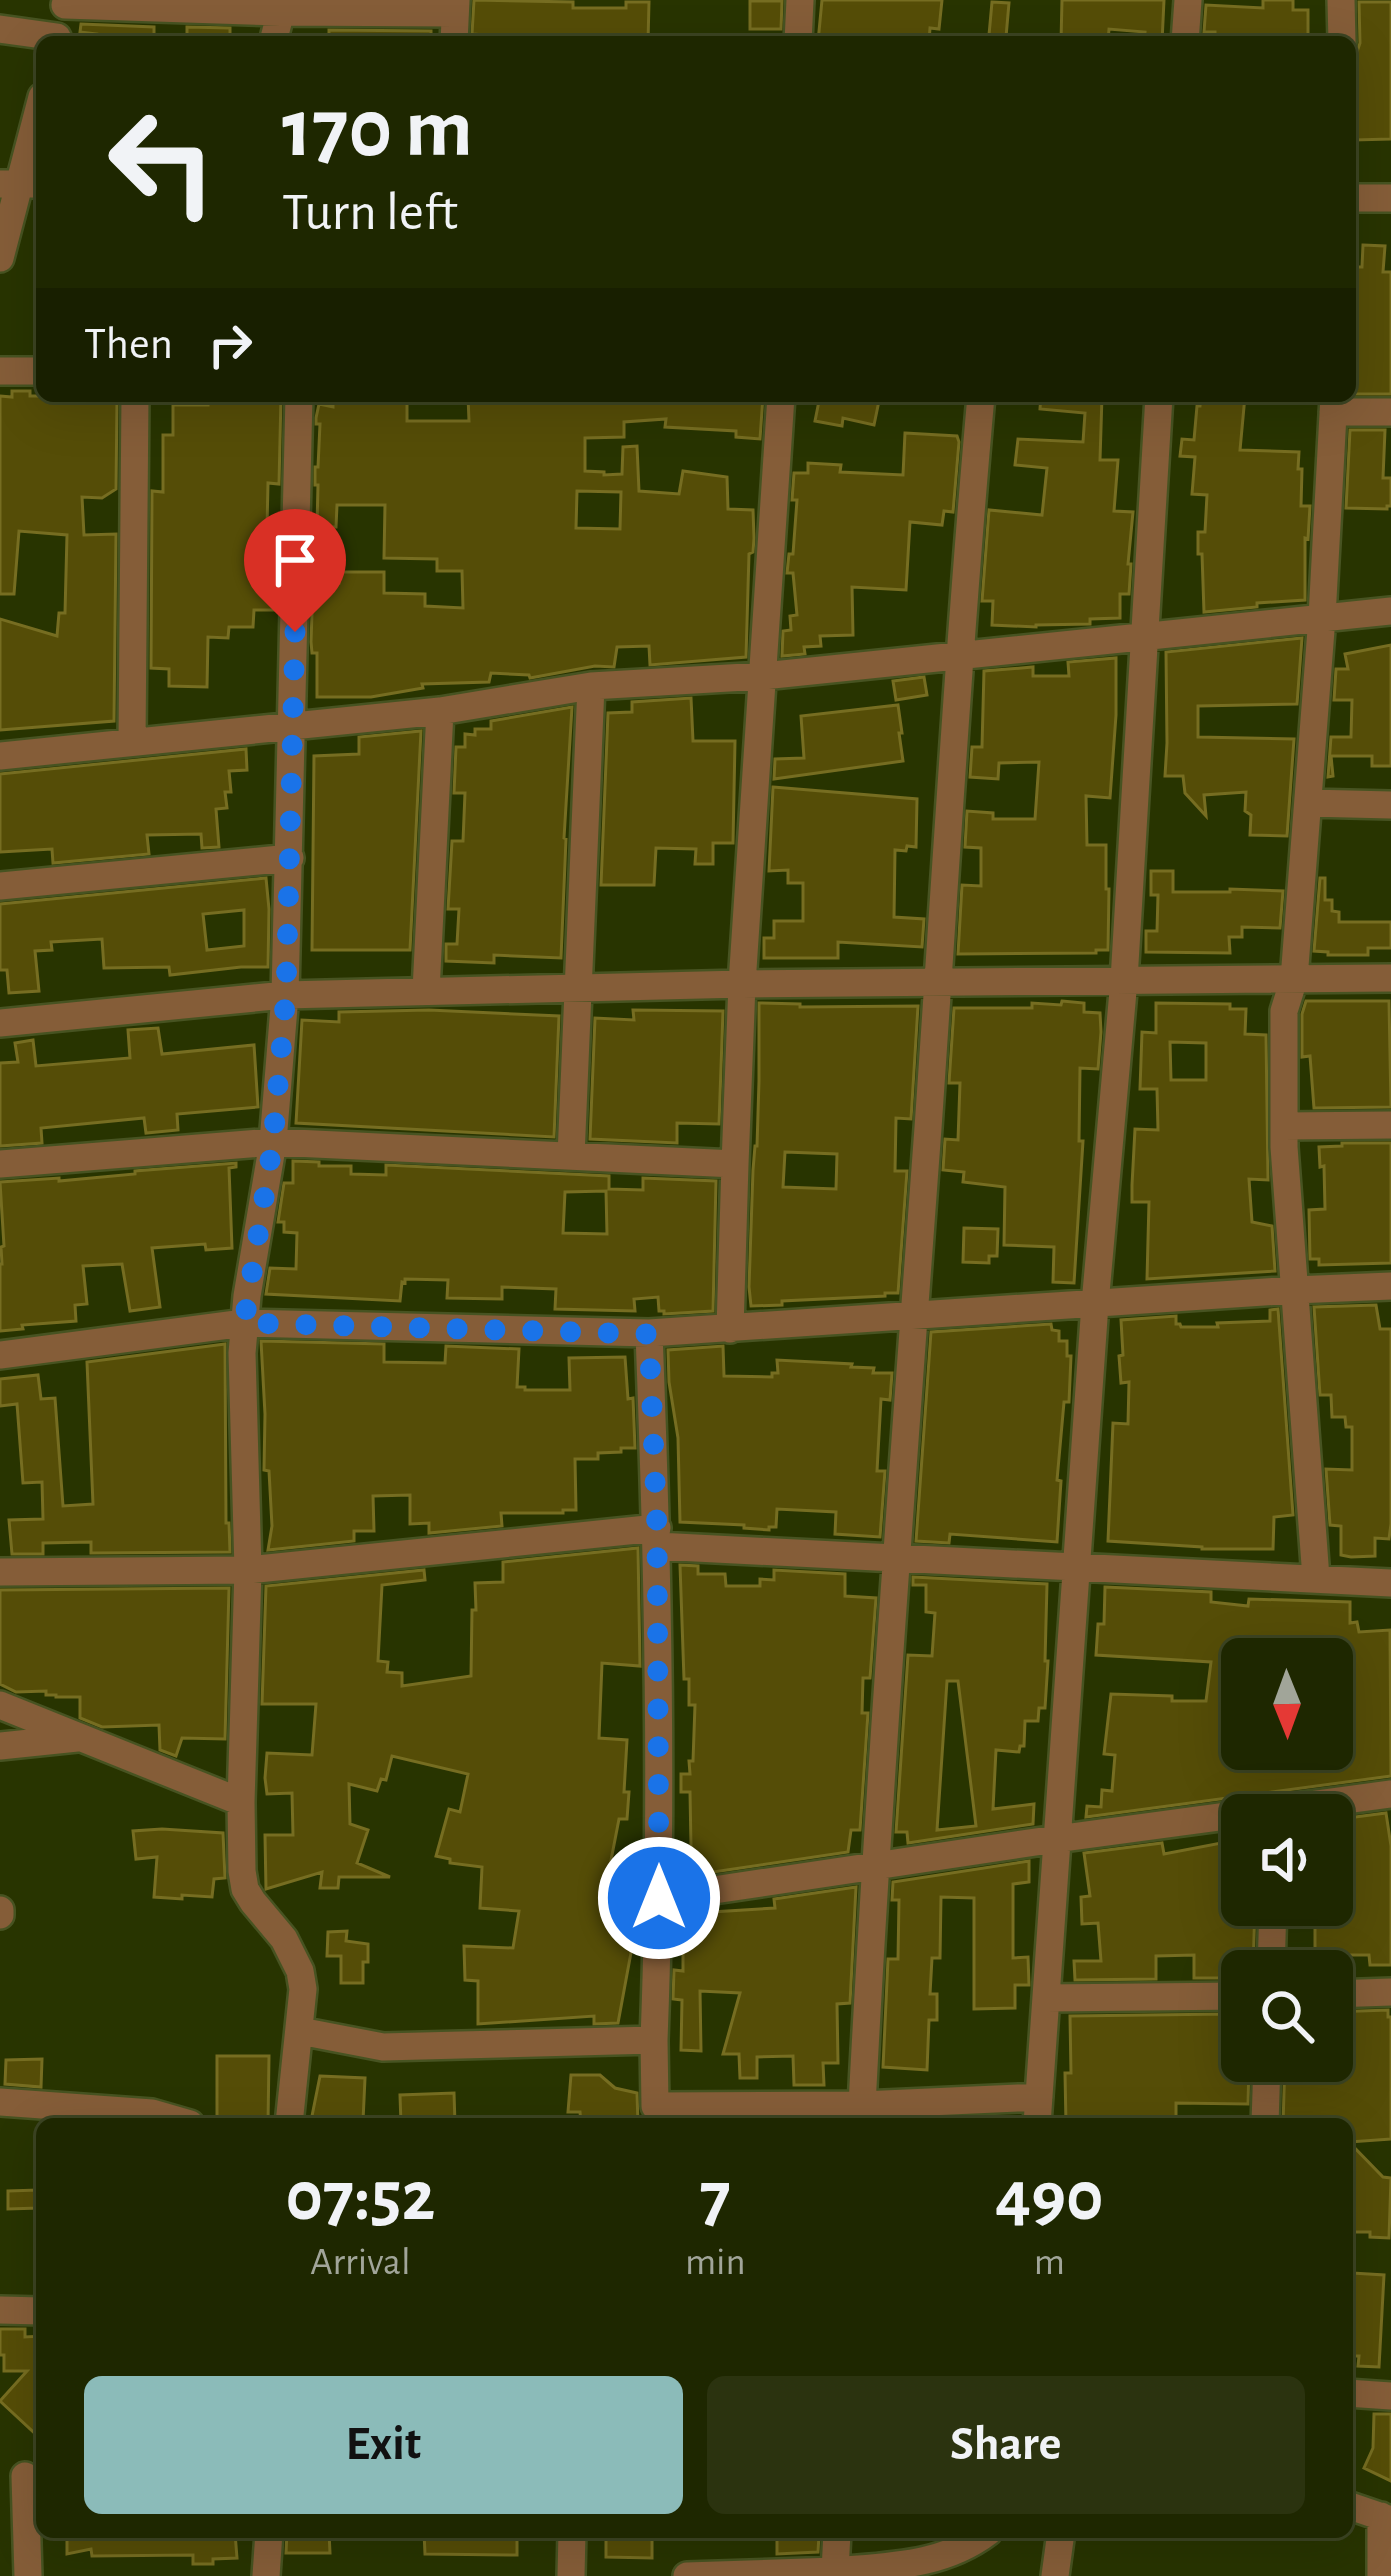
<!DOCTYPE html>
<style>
:root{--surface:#1e2700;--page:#2b330f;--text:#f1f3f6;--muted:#a1a599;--line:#3c4422;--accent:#8bbbb9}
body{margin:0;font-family:"Alegreya Sans",sans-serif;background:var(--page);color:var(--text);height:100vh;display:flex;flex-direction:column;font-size:45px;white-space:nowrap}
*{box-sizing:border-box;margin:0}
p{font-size:39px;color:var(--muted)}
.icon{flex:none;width:66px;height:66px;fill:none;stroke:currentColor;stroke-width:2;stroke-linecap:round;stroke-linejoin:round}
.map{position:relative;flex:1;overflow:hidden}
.side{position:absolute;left:36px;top:2118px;width:1317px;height:420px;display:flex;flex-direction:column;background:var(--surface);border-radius:18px;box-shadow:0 12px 48px #0002,0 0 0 3px var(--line)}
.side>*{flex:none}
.banner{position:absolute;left:36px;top:36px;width:1320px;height:366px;border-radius:18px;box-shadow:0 12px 48px #0002,0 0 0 3px var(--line);background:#1e2700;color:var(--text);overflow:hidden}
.needle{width:78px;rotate:179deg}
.tools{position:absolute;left:1221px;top:1638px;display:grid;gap:24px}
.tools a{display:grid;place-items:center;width:132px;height:132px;border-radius:18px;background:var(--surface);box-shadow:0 12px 48px #0002,0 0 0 3px var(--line);font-size:60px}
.pin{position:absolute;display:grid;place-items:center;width:102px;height:102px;color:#fff;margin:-123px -51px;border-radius:50% 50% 50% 0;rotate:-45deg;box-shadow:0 0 12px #0007}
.pin .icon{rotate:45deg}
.me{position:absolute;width:132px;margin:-66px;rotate:0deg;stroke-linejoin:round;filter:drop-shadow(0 0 9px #0008)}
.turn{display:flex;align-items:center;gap:42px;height:252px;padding:0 48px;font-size:54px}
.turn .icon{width:156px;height:156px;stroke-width:2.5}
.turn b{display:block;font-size:84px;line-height:102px}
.then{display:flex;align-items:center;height:114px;padding:0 48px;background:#0003;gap:24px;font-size:45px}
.eta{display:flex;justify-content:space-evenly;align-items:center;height:204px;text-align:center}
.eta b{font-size:72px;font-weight:600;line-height:84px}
.cta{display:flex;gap:24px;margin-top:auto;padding:24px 48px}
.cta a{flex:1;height:138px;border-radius:18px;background:var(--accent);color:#111;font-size:48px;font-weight:600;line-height:138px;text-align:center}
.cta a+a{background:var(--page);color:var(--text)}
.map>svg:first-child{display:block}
</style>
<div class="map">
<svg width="1391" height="2576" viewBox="0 0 1391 2576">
<rect width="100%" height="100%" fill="#283400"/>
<path fill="#554d07" stroke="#766d21" stroke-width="3" fill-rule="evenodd" d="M474,0L573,2V8H626V2H649L648,42H514V37L472,34Z
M822,0H942L939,29L930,28L929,42H818Z
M1062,0H1164L1162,42H1144L1145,32L1109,29L1108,42H1061Z
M1263,0H1293V10H1308V35H1258V42H1215V32H1204L1206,5L1263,8Z
M750,1H782L781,29H750Z
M992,2L1009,3L1006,37L989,35Z
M1359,2H1391V139L1354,140L1355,100L1353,78H1350V58L1357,52L1360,43Z
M81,24L154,27V42H97V34L80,32Z
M187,27L230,28V42H187Z
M329,30L431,31V42H329Z
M1363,245L1385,246L1383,272H1391V394H1352L1350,388V292H1354V267H1362Z
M12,391H30V396H92V401L117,400L116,489L102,498L82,497L84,535L116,534L114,721L0,730V619L57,636L59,613H65L67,535L19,531L14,594H0V396L12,397Z
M217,396H281L279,484L268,483L267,528L278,529L276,610H254L253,627H229L228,638L208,637L207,687L169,686V669L151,668L152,491L163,492V435H173V405H208V403H217Z
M333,396H407V421H469L468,396H763L760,439L736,437V431L665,427L666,419L624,422V437L585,438V471L604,472V475L622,474L623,447L637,446L639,491L679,494L683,471L727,477L728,509L753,510L754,538L753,552L749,554L746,657L650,665L649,646L617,647L614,667L595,666L530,678L529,675L491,673L489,682L422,684L423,688L371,697H317V653H312L311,642L313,584L339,583V572H384V593L425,594V606L463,608L462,571H437V559L384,558L385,505H337L336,527H317L318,485H315V467H318L320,424H316V418L319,404L333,407ZM577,491L621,492L620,529L576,528Z
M820,396H880L874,425L843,418L842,426L815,421Z
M1041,396H1102L1100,460H1118L1114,511L1133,512L1128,564H1131L1129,594H1120V618L1090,619V624L1036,625V627L992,625L993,601H982L989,510L1042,515L1047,468L1015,465L1018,439L1083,442L1085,413L1040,409Z
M1201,396H1245L1240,450L1299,452L1298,469H1302L1301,506H1310L1308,539L1305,538V600L1257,603V607L1204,612L1202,554H1198V532H1205L1207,495L1192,494L1195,457L1180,456L1182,439L1194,440L1197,406H1200Z
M1350,430H1385L1383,478H1391V506H1387V509L1346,508Z
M905,433L957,436L959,442L953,512L944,511L942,525L910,522L906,590L852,587L853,635L820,636L821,646L804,647L805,654L782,656L783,631L791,630L790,616L797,615L793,573H787L789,554H793L797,500H792L794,473H808V463L841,465L840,472L903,475Z
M1302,638L1297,704L1198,706V737L1294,739L1287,836L1250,835L1251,815L1245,811L1246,792L1204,795L1206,816L1185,793L1183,776H1165L1167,743L1166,652Z
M1391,645V766H1372V756H1331L1333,776L1328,777L1331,737H1351L1352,700H1334L1336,669H1348L1345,654Z
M1116,658V715L1110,798L1086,796L1087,845H1106V889H1109L1108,950H1096V953L958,954L962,885L981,886V848L965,847L967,811L993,813V819H1035L1039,762L999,763L998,779L970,777L972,747H982L984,671L1033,667V676H1069L1068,662Z
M924,677L927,695L896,700L893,681Z
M691,698L693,741H735L733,843H713V864H695L696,849L656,848L654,885H601L608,713L632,712V702Z
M898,705L902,733H899L903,761L774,779L775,759L804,758L801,716Z
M572,707L564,838L566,839L561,958L494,955V963L446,961V944H457L459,909H448L452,841H463L465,793H454L456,747H465V734L475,735V729H491V721Z
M421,731L410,950H312L314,756L359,754V737Z
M246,749L247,770L229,771L231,792H225L227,808L216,809L219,847L202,848L201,834L147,835L149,854L53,863L52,849L0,852V774Z
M773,787L917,799L916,847L907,846L906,851L895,850L894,917L924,919L922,947L838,942V958H764V938H774V921H803V883H788V870L769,871Z
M1151,871H1173V892H1230V889L1283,891L1280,928L1242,927V937H1229L1230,953L1146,952V931H1157L1158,895H1151Z
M266,878L269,909L268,967H241L170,975L169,967L104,968L102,939L51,942L52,950L35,951L39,991L9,993L7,970H0V904ZM244,910V946L207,950L203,914Z
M1320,878H1325V900H1332V911L1339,912V922H1391V948H1368V955H1328V952L1314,951Z
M1062,1001L1084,1003V1012L1100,1013L1101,1032L1098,1069L1080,1068L1079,1141H1083L1074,1283L1053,1282L1054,1247L1004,1245L1005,1187L963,1182L964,1172L943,1170L945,1139L958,1140L960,1083H949L954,1008H1032V1003L1061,1005Z
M1306,1001H1389L1391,1107L1314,1108L1310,1056L1302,1057V1014Z
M759,1003L800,1004V1007L918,1006L911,1119L896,1118L895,1171H907L898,1293H885V1296L782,1301V1305L751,1306L749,1287L753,1170L755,1146H757L759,1081ZM785,1152L837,1154L836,1189L783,1187Z
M1156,1003L1230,1004V1009H1246L1245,1034L1266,1035L1268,1180L1249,1179L1252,1222L1272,1226L1275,1271L1147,1279L1149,1202H1132V1185L1135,1129L1158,1130L1157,1089H1140L1142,1032L1156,1033ZM1170,1042L1206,1043V1080H1171Z
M429,1010L559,1016L554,1137L296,1123L302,1020L339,1022V1012Z
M633,1010L723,1011L719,1124L677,1123V1143L590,1139L595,1018L634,1020Z
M158,1028L162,1054L254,1045L258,1107L177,1114L178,1130L146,1133L144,1118L41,1128L42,1143L0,1146V1063L18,1062L15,1043L33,1040L36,1066L130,1058L128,1030Z
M1342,1143H1391V1263L1319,1265V1259H1310L1309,1210L1325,1209L1324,1166L1320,1167L1319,1147L1342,1146Z
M293,1161L319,1162V1166H351V1174L386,1175V1165L609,1176V1189L643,1190V1178L716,1181L713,1311L664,1314V1311H659L658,1297L634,1299L635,1311L555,1309L556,1289L502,1287V1299L447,1298L448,1280L405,1279V1283L402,1282L400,1301L266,1294L270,1268L296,1269L297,1233L284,1232V1222H278L284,1183H293ZM606,1191L607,1234L563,1233L565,1192Z
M236,1163V1167L229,1168L232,1248L206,1250L205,1244L152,1248L160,1307L130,1311L122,1264L83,1266L87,1304L75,1305L76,1321L22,1325L23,1329L0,1331V1264H2L1,1247L4,1246L0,1182L59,1178V1181L135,1174V1171Z
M964,1228L998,1229L997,1256H989V1263L963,1262Z
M1376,1305L1380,1329H1391V1524L1389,1539L1375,1538V1556L1351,1557L1341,1555V1526L1330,1525L1326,1469L1352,1470V1427H1346L1345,1417H1332L1331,1395H1320L1314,1307Z
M1278,1309L1293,1515L1274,1517L1273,1549H1202V1547L1108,1541L1113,1423L1128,1424L1129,1382L1121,1383L1119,1356L1123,1355L1121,1320L1176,1316V1324H1180L1181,1327H1218L1217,1323L1270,1321V1310Z
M1051,1324L1052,1330L1059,1331V1341H1067V1356H1071L1069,1402H1064L1057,1480L1061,1481L1057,1542L950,1534L949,1543L916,1541L931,1332Z
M261,1341L384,1344V1362L445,1363L446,1346L519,1349L517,1387H525V1390H570L569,1358L625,1357L628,1399L633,1398L635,1448H621V1452L598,1453V1459H575L576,1510H563V1513H501L502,1526L429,1533V1523L410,1524V1495L373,1496L374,1531H354V1541L268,1550L272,1526L269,1471L264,1470L265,1414Z
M225,1344L226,1523H229L230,1552L91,1553V1542L43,1543V1554H12L9,1520L43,1519L42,1482L23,1483L17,1404L0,1406V1379L38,1375L41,1399L55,1398L63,1506L93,1504L87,1362Z
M723,1346L724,1376L772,1377V1373H778L777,1360L852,1364L851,1367L874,1368L873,1373H892L890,1400L881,1399L877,1471H885L880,1537L835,1534L836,1512L777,1509L776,1527H769V1530L744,1528V1525L680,1522L678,1438L669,1382L668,1350Z
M638,1548L640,1666L602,1663L599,1738L627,1740L624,1792H629L627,1819H619L607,1881L640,1891L639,1924L637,1932L635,1931L618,2023L594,2024V2016L478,2024V1981L465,1980L464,1946L513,1948L519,1911L480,1908L482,1867L450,1863V1859L436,1856L449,1809L460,1812L468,1774L392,1756L386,1780L381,1779L377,1791L349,1784L350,1824L368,1830L357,1863L390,1877H339L338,1888H320L322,1872L266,1889L265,1835H293L292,1793L267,1794L265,1778L267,1753L312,1755L316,1704H262L266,1586L424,1570L425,1580L382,1585L378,1661L388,1662L387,1672L402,1673V1686L471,1676L472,1610H476L475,1583L503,1582V1562Z
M680,1565L698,1566V1574H725L726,1586H760V1579L774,1580V1570L845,1574V1596L876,1598L870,1678H863L862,1713H868L860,1830H851L848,1852L686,1876L685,1846H691L690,1792H681V1774H690L689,1761H693L695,1705H689V1679H684Z
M913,1577L1047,1584L1045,1661H1048L1045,1708H1039L1038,1721H1025L1024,1746H1020L1019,1752L996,1750L993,1809L1034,1804L1033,1824L908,1843L907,1832H896L908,1655L932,1656L935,1613L926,1612V1585H913ZM947,1681H958L976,1826L937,1830Z
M1105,1587L1211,1592V1602L1248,1606L1249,1599L1350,1602V1623L1357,1622L1359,1632L1390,1630L1391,1776L1086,1817L1087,1806L1101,1807L1102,1790L1112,1791L1115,1755L1104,1754L1111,1694L1172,1696V1701H1206L1211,1662L1096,1655L1098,1624H1104ZM1241,1645L1276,1646V1650H1305V1659H1332V1749H1223V1711L1242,1709V1688H1236Z
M229,1588L225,1739L182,1738L176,1756L160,1750L159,1725L102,1727L80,1718V1697H56V1695H46V1691L16,1692L0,1684V1590Z
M1386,1813L1391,1846V1965H1370L1369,1955H1334V1971H1293V1952H1315V1905H1332V1872L1338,1871L1332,1820Z
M162,1829L223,1833L225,1878L214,1879L212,1897L182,1895V1899L154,1897L157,1857L136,1859L133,1831Z
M1242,1839V1905H1255L1253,1969H1242V1978H1194V1955L1156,1956V1979L1075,1980L1074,1961H1101L1098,1923L1082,1924L1081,1897L1090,1896L1084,1853L1162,1843L1164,1854Z
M1029,1861V1882L1013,1884V1958L1028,1957L1029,1985H1015V2008L974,2009V1898L941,1897L940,1958H932L930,1994H937V2020H929L927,2070L883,2067L888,1959H898L899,1900H892L893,1882Z
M856,1887L850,2003L837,2004L838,2063H823L824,2085H794L793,2056L757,2057V2078H740L739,2054H723L740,1993L700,1991L701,2051L681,2050L682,2000L673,1999L674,1970L683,1971V1923H712V1912L775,1908L774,1899Z
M347,1931L346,1941L368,1944V1962H363V1983H341V1956H327L328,1932Z
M1388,2010V2017H1391V2139L1349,2142L1383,2177L1391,2178L1389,2238L1370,2237V2232H1347V2124H1283L1285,2061H1332V2012Z
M1227,2014V2027H1233L1234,2063L1249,2064L1248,2104L1176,2103V2124H1066L1065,2073H1071L1070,2016Z
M217,2056H269L268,2124H217Z
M42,2059L41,2087L5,2084L6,2060Z
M571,2075H600L615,2088L637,2093L638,2124H581L580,2112H568Z
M320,2076L365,2078L363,2121H311Z
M454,2093L455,2124H401L400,2095Z
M38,2190L39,2208L8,2209V2191Z
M1352,2273L1384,2275L1379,2367L1358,2366L1359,2356H1347V2289H1351Z
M0,2329H25V2337L42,2336V2440L0,2401L27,2371H4V2355H0Z
M1374,2414H1391V2481L1364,2468L1373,2448Z
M67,2532L235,2533L237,2558L213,2559V2564H193V2555L92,2556L91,2549L67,2554Z
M287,2532H329L330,2553H286Z
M424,2532L517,2534V2555L425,2554Z
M606,2532H652V2558L606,2557Z
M819,2535L818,2552L777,2554V2537Z"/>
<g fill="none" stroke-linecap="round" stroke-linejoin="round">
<defs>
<path id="minor" d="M1341,0L1342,42
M65,5L281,12L455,13
M0,29L57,37
M273,42L284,0
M454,42L456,0
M798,42L800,0
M1185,42L1188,0
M0,184H42
M1350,198H1391
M0,258L42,97
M0,371H42
M1333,412H1391
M132,741L135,396
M0,756L440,711L591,686L763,676L1391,611
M1308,803L1391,805
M0,886L290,858
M426,991L440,711
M0,1023L285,995L742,984L1391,978
M1284,1126L1391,1125
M571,1156L591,686
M0,1164L273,1142L735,1164L742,984L781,396
M730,1329L735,1164
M0,1355L244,1323L649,1333L1294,1290L1391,1286
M657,1546L1391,1583
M0,1572L248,1570L657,1528
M1316,1578L1284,1147V1011L1294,979L1322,617L1334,396
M0,1705L241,1802
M0,1746L77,1738
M660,1898L1056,1839L1391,1794
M0,1910V1915
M1271,1971L1273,1905
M1332,1994L1391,1992
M1046,1998L1242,1996
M300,2031L383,2047L654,2040C663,1804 658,1569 649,1333
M654,2040L655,2106L862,2105L1039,2097
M0,2102L152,2113L190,2124
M862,2105C879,1779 904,1454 928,1128C945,884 959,640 981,396
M289,2124L303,1989L300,1971L284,1939L253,1902L245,1889L242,1871L241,1802L248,1570L242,1353L247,1296L273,1142L285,995L299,396
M1037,2124L1095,1304L1124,980L1159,396
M1265,2124L1267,2061
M0,2310L42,2311
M1347,2393L1391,2396
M25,2476L28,2576
M1347,2505L1391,2520
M837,2532L835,2571C890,2566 943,2566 988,2532
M266,2576L269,2532
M571,2576L572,2532
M687,2576L835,2571V2576
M1055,2576L1061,2532
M1381,2576V2516"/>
</defs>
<use href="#minor" stroke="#475321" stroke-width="32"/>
<use href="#minor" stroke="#855d38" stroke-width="27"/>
</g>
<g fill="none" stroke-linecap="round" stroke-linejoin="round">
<path stroke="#1a73e8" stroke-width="21" stroke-dasharray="0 37.8" d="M295,632L286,994L273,1142L244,1323L649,1334L657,1528L659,1898"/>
</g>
</svg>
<div class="tools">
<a><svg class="needle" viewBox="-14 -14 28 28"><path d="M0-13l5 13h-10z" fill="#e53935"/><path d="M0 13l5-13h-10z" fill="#a1a599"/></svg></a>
<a><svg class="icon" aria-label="sound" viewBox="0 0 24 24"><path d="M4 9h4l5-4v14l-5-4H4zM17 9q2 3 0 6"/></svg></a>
<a><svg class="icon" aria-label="search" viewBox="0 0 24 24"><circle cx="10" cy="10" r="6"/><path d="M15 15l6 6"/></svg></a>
</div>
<div class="pin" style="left:295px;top:632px;background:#d93025"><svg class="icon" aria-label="arrive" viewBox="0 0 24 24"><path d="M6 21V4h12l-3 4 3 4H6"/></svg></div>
<svg class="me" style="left:659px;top:1898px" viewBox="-20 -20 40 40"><circle r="17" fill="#1a73e8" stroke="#fff" stroke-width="3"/><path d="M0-11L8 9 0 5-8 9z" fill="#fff"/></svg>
<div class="banner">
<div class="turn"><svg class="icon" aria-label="left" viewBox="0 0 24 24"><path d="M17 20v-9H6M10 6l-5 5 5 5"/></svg><div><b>170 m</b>Turn left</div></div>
<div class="then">Then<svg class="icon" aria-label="right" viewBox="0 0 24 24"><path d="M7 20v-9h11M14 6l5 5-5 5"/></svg></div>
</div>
<section class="side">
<div class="eta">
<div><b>07:52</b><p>Arrival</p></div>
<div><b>7</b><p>min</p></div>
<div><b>490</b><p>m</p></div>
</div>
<div class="cta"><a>Exit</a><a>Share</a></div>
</section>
</div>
